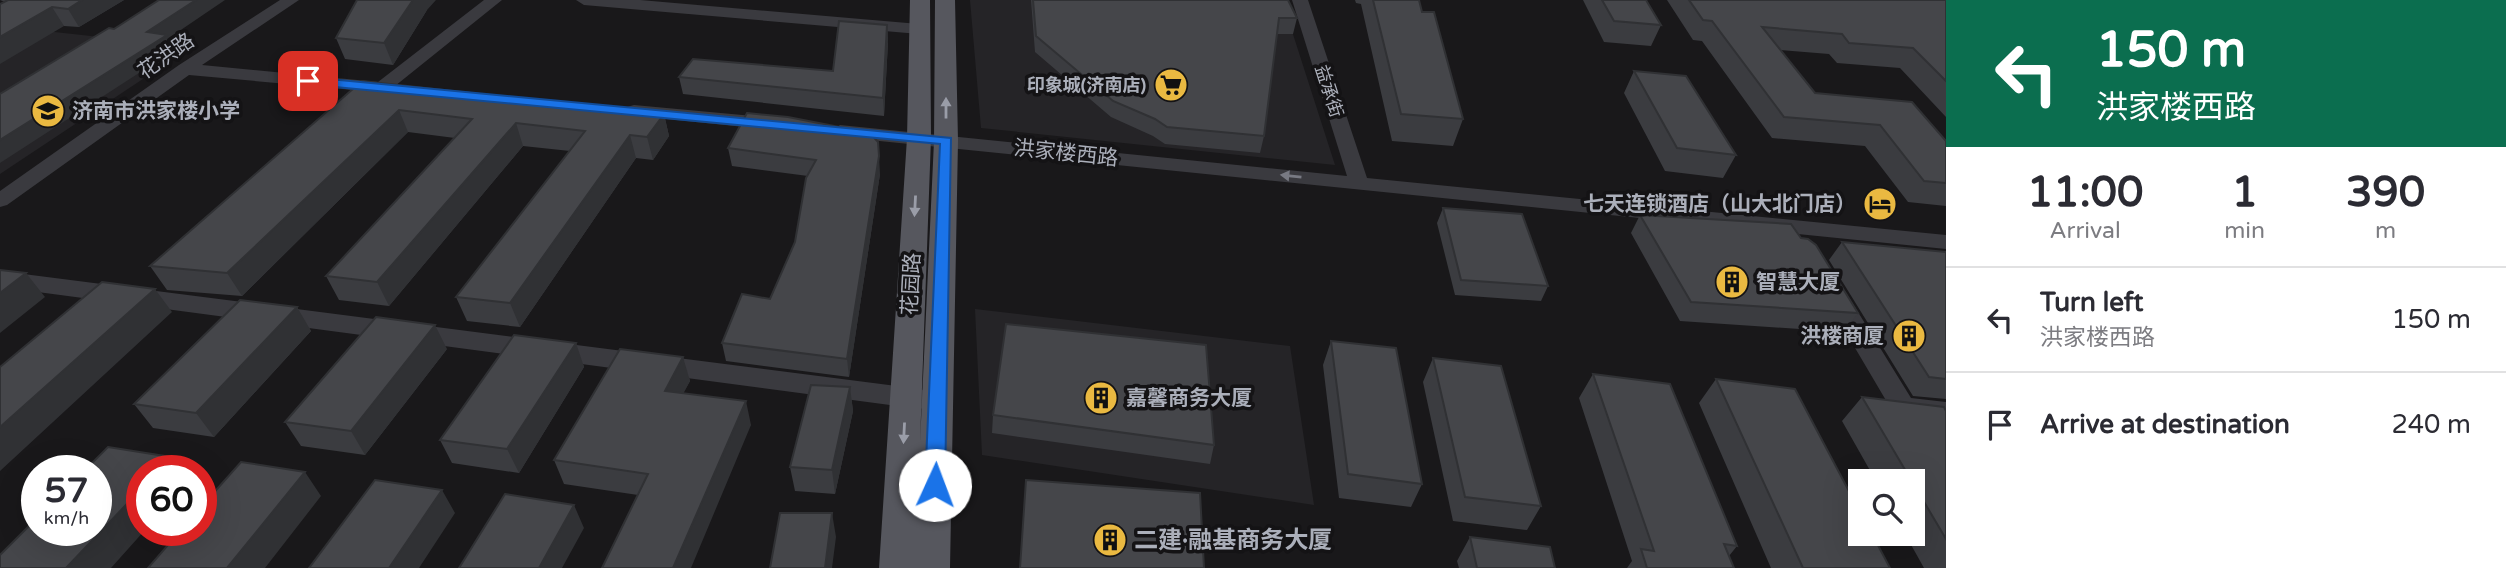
<!DOCTYPE html>
<meta charset="utf-8">
<style>
:root{--surface:#fff;--page:#f2f2f3;--text:#2b2b33;--muted:#7c7c81;--line:#e1e1e2}
body{margin:0;font-family:"Varela Round","Noto Sans SC",sans-serif;background:var(--page);color:var(--text);height:100vh;display:flex;flex-direction:column;font-size:26px;white-space:nowrap}
*{box-sizing:border-box;margin:0}
p{font-size:23px;color:var(--muted)}
.icon{flex:none;width:38px;height:38px;fill:none;stroke:currentColor;stroke-width:2;stroke-linecap:round;stroke-linejoin:round}
.map{position:relative;flex:1;overflow:hidden}
.panel{display:flex;flex-direction:column;background:var(--surface);width:560px}
.panel>*{flex:none}
.banner{background:#0b6e4f;color:#fff;overflow:hidden}
.buttons{position:absolute;left:1848px;top:469px;display:grid;gap:14px}
.buttons a{display:grid;place-items:center;width:77px;height:77px;border-radius:0px;background:var(--surface);box-shadow:0 7px 28px #0002;font-size:35px}
.speed{position:absolute;left:21px;top:455px;display:flex;gap:14px;font-size:35px;font-weight:700;text-align:center}
.speed>*{display:grid;place-content:center;width:91px;height:91px;border-radius:50%;background:var(--surface);box-shadow:0 7px 28px #0002;line-height:1}
.speed small{font-size:18px;font-weight:400}
.speed .limit{border:10px solid #d22;background:#fff;color:#111}
.pin{position:absolute;display:grid;place-items:center;width:60px;height:60px;color:#fff;margin:-30px;border-radius:14px;box-shadow:0 4px 10px #0006}
.me{position:absolute;width:77px;margin:-38px;rotate:2deg;stroke-linejoin:round;filter:drop-shadow(0 0 5px #0008)}
.turn{display:flex;align-items:center;gap:24px;height:147px;padding:0 35px;font-size:32px}
.turn .icon{width:91px;height:91px;stroke-width:2.5}
.turn b{display:block;font-size:49px;line-height:60px}
.eta{display:flex;justify-content:space-evenly;align-items:center;height:119px;text-align:center}
.eta b{font-size:42px;font-weight:700;line-height:49px}
ul{padding:0;list-style:none}
li{display:flex;align-items:center;gap:21px;height:105px;padding:0 35px;border-top:2px solid var(--line)}
li div{flex:1}
li b{display:block;font-size:26px}
li em{font-style:normal}
main{display:flex;flex:1;min-height:0}
.map>svg:first-child{display:block}
</style>
<main>
<div class="map">
<svg width="1946" height="568" viewBox="0 0 1946 568">
<rect width="100%" height="100%" fill="#19181a"/>
<path fill="#252427" d="M970,0H1282L1335,165L981,128Z
M0,26L191,47L0,174Z
M975,309L1290,346L1314,505L982,455Z"/>
<g fill="none" stroke-linecap="round" stroke-linejoin="round">
<path fill="#3a3a3f" fill-rule="evenodd" d="M280,0H299L202,65L378,82L484,0H502L395,86L393,92L387,93L189,75L7,205L0,207V191L179,65Z
M576,0H640L919,24L927,29L919,34L584,5Z
M1292,0H1308L1367,178L1946,235V249L840,137L830,131L840,125L1347,176Z
M634,105L774,118L783,124L774,130L627,115L625,111L627,107Z
M0,271L920,389L929,392L933,399L929,406L920,409L0,287Z
M1837,289L1845,291L1911,398L1946,402V422L1894,414L1825,297L1829,291Z"/>
<path fill="#56575e" fill-rule="evenodd" d="M910,0H930L931,138L920,443L934,141L935,0H955L958,141L950,568H879L907,138Z"/>
</g>
<path fill="#3b3c40" d="M0,0H124L79,27L64,26Z
M1031,0H1288L1297,18L1293,34H1277L1264,136L1260,153L1165,144L1153,136L1111,117L1035,52Z
M1355,0H1419L1422,12L1463,119L1453,146L1392,141L1361,4L1356,3Z
M1583,0H1646L1661,25L1651,46L1604,42Z
M1667,0H1946V117L1900,68L1837,63L1829,54L1780,50L1815,93L1946,141V206L1908,202L1865,146L1772,138L1702,41L1693,40Z
M427,10L393,65L345,59L336,38Z
M887,25L888,42L884,116L683,94L679,77L833,71Z
M1634,71L1736,155L1723,178L1665,171L1624,93Z
M362,81L664,114L669,136L653,160L636,158L520,327L467,321L456,297L570,151L523,146L389,306L339,300L326,276L455,138L408,132L242,296L167,290L150,266Z
M747,113L880,174L849,377L726,361L722,343L770,299L795,242L808,176L732,166L728,148Z
M1443,208L1548,286L1541,301L1455,295L1437,223Z
M1640,215L1858,313L1843,332L1680,321L1631,233Z
M1842,242L1946,252V399L1913,396L1829,260Z
M297,307L311,331L214,437L153,428L134,404Z
M1331,341L1422,484L1411,507L1339,498L1323,365Z
M576,343L584,367L519,473L452,463L440,440Z
M447,349L365,455L301,446L285,422Z
M683,357L690,381L683,393L751,425L638,495L564,484L554,460Z
M1433,358L1541,506L1527,530L1453,521L1423,382Z
M1593,374L1737,546L1729,556L1734,568H1627L1632,561L1579,398Z
M1716,379L1890,568H1771L1699,403Z
M850,387L853,411L835,494L795,491L790,467Z
M1862,397L1946,411V568H1924L1905,534H1913V481H1876L1842,421Z
M993,415L1214,445L1210,464L992,433Z
M1470,537L1555,568H1459L1457,561Z"/>
<path fill="#303134" d="M82,0H124L79,27L68,9Z
M196,0H225L169,38L176,49L0,163V140L147,32Z
M413,0H436L427,10L393,65L384,43Z
M52,7L64,26L0,64V37Z
M887,25L888,42L884,116L883,98Z
M399,110L408,132L242,296L227,273Z
M664,114L669,136L653,160L647,137Z
M516,123L523,146L389,306L377,282Z
M630,135L636,158L520,327L510,303Z
M879,156L880,174L849,377L847,359Z
M26,273L45,297L0,333V293Z
M155,289L172,312L0,471V427Z
M297,307L311,331L214,437L196,413Z
M435,325L447,349L365,455L351,431Z
M576,343L584,367L519,473L507,449Z
M683,357L690,381L672,415L665,391Z
M850,387L853,411L835,494L832,470Z
M746,401L751,425L691,568H673Z
M171,457L182,471H158Z
M305,472L321,496L265,568H227Z
M142,488V530H145L111,568H66Z
M442,490L455,513L419,568H389Z
M574,505L584,528L562,568H539Z
M832,513L836,537L832,568H825Z"/>
<path fill="#45464a" stroke="#303134" stroke-width="2" d="M8,0H82L68,9L52,7L0,37V4Z
M159,0H196L147,32L167,35L0,140V94L109,28L114,29Z
M357,0H413L384,43L336,38Z
M1033,0H1288L1297,18H1279L1264,136L1167,127L1155,119L1113,101L1036,36Z
M1373,0H1419L1422,12H1434L1463,119L1401,114Z
M1602,0H1646L1661,25L1614,21Z
M1689,0H1946V81L1913,48L1849,43L1842,34L1762,27L1815,93L1912,102L1946,141V183L1924,181L1880,125L1784,117L1712,21L1703,20Z
M839,21L887,25L883,98L679,77L693,59L833,71Z
M1634,71L1686,76L1736,155L1677,148Z
M362,81L664,114L647,137L630,135L510,303L456,297L585,131L516,123L377,282L326,276L472,119L399,110L227,273L150,266Z
M747,113L788,117L870,133L878,142L879,156L847,359L722,343L742,294L770,299L795,242L806,178L816,160L728,148Z
M1443,208L1522,214L1548,286L1461,280Z
M1640,215L1791,224L1801,238L1808,239L1816,245L1858,313L1691,302Z
M1842,242L1946,252V379L1929,377Z
M0,270L26,273L0,293Z
M102,282L155,289L0,427V367Z
M240,300L297,307L196,413L134,404Z
M376,317L435,325L351,431L285,422Z
M1006,324L1206,345L1214,445L993,415Z
M514,335L576,343L507,449L440,440Z
M1331,341L1396,348L1422,484L1348,474Z
M620,349L683,357L665,391L746,401L673,568H602L648,474L554,460Z
M1433,358L1501,366L1541,506L1465,497Z
M1593,374L1670,384L1737,546L1724,544L1734,568H1647L1641,549L1654,551Z
M1716,379L1795,389L1860,512V534H1872L1890,568H1803Z
M811,385L850,387L832,470L790,467Z
M1862,397L1944,407L1946,411V539Z
M108,447L171,457L158,471H142V488L66,568H0V555L37,518V530H96V471H84Z
M241,462L305,472L227,568H148L181,530H201V507Z
M375,480L442,490L389,568H309Z
M1026,480L1200,493L1204,568H1020Z
M505,494L574,505L539,568H459Z
M780,513H832L825,568H770Z
M1470,537L1550,547L1555,568H1477Z"/>
<defs><path id="oneway-solid" d="M-6-.8H1V-3.2L6.5 0L1 3.2V.8H-6Z" transform="scale(1.75)"/></defs>
<g fill="#9a9da8">
<use href="#oneway-solid" transform="translate(946 108) rotate(-90)"/>
<use href="#oneway-solid" transform="translate(915 206) rotate(93)"/>
<use href="#oneway-solid" transform="translate(904 433) rotate(93)"/>
</g>
<use fill="#787a83" href="#oneway-solid" transform="translate(1291 176) rotate(-174)"/>
<path fill="#1a73e8" stroke="#114b97" stroke-width="2" d="M308,77L951,138L945,485L942,490L935,492L928,490L925,485L940,144L303,84L301,81Z"/>
<defs>
<symbol id="supermarket-disc" viewBox="-11 -11 22 22"><circle r="9.5" fill="#eab941" stroke="#141315"/><path d="M-6-5.5h2.5l.6 2H6L4.5 2H-2.5L-4.4-4H-6ZM-1.5 3.2a1.3 1.3 0 1 0 .1 0ZM3 3.2a1.3 1.3 0 1 0 .1 0Z" fill="#111"/></symbol>
<symbol id="school-disc" viewBox="-11 -11 22 22"><circle r="9.5" fill="#eab941" stroke="#141315"/><path d="M0-5L7-2L0 1L-7-2ZM-4 1L0 2.5L4 1V4Q0 6-4 4Z" fill="#111"/></symbol>
<symbol id="hotel-disc" viewBox="-11 -11 22 22"><circle r="9.5" fill="#eab941" stroke="#141315"/><path d="M-6-4.5h1.5V1H6V5H4.5V3h-9V5H-6ZM-4 0a1.8 1.8 0 1 1 3.6 0ZM.5 0V-2.5h3Q6-2.5 6 0Z" fill="#111"/></symbol>
<symbol id="building-disc" viewBox="-11 -11 22 22"><circle r="9.5" fill="#eab941" stroke="#141315"/><path d="M-4-6H4V6H1V3H-1V6H-4ZM-2.5-4.3h1.7v1.8h-1.7ZM.8-4.3h1.7v1.8H.8ZM-2.5-1h1.7V.8h-1.7ZM.8-1h1.7V.8H.8Z" fill="#111"/></symbol>
</defs>
<g fill-rule="evenodd">
<use href="#supermarket-disc" x="1152" y="66" width="38" height="38"/>
<use href="#school-disc" x="29" y="92" width="38" height="38"/>
<use href="#hotel-disc" x="1861" y="185" width="38" height="38"/>
<use href="#building-disc" x="1713" y="263" width="38" height="38"/>
<use href="#building-disc" x="1890" y="317" width="38" height="38"/>
<use href="#building-disc" x="1082" y="379" width="38" height="38"/>
<use href="#building-disc" x="1091" y="521" width="38" height="38"/>
</g>
<g text-anchor="middle" stroke-width="7" stroke-linejoin="round" paint-order="stroke">
<g font-size="18" font-weight="bold" fill="#abafba" stroke="#141315" text-anchor="end">
<text x="1146" y="91">印象城(济南店)</text>
</g>
<g font-size="18" fill="#abafba" stroke="#141315">
<text transform="translate(1329 91) rotate(72)" y="6">益承街</text>
</g>
<g font-size="21" fill="#abafba" stroke="#141315">
<text transform="translate(166 56) rotate(-35)" y="7">花洪路</text>
<text transform="translate(1066 153) rotate(6)" y="7">洪家楼西路</text>
<text transform="translate(911 284) rotate(-87)" y="7">花园路</text>
</g>
<g font-size="21" font-weight="bold" fill="#abafba" stroke="#141315" text-anchor="start">
<text x="72" y="118">济南市洪家楼小学</text>
<text x="1856" y="211" text-anchor="end">七天连锁酒店（山大北门店）</text>
<text x="1756" y="289">智慧大厦</text>
<text x="1884" y="343" text-anchor="end">洪楼商厦</text>
<text x="1126" y="405">嘉馨商务大厦</text>
</g>
<g font-size="24" font-weight="bold" fill="#abafba" stroke="#141315" text-anchor="start">
<text x="1134" y="548">二建·融基商务大厦</text>
</g>
</g>
</svg>
<div class="buttons">
<a><svg class="icon" aria-label="search" viewBox="0 0 24 24"><circle cx="10" cy="10" r="6"/><path d="M15 15l6 6"/></svg></a>
</div>
<div class="speed"><div>57<small>km/h</small></div><div class="limit">60</div></div>
<div class="pin" style="left:308px;top:81px;background:#d93025"><svg class="icon" aria-label="arrive" viewBox="0 0 24 24"><path d="M6 21V4h12l-3 4 3 4H6"/></svg></div>
<svg class="me" style="left:935px;top:485px" viewBox="-20 -20 40 40"><circle r="19" fill="#fff"/><path d="M0-13L10 11 0 6-10 11z" fill="#1a73e8"/></svg>
</div>
<section class="panel">
<div class="banner">
<div class="turn"><svg class="icon" aria-label="left" viewBox="0 0 24 24"><path d="M17 20v-9H6M10 6l-5 5 5 5"/></svg><div><b>150 m</b>洪家楼西路</div></div>
</div>
<div class="eta">
<div><b>11:00</b><p>Arrival</p></div>
<div><b>1</b><p>min</p></div>
<div><b>390</b><p>m</p></div>
</div>
<ul>
<li><svg class="icon" aria-label="left" viewBox="0 0 24 24"><path d="M17 20v-9H6M10 6l-5 5 5 5"/></svg><div><b>Turn left</b><p>洪家楼西路</p></div><em>150 m</em></li>
<li><svg class="icon" aria-label="arrive" viewBox="0 0 24 24"><path d="M6 21V4h12l-3 4 3 4H6"/></svg><div><b>Arrive at destination</b></div><em>240 m</em></li>
</ul>
</section>
</main>
